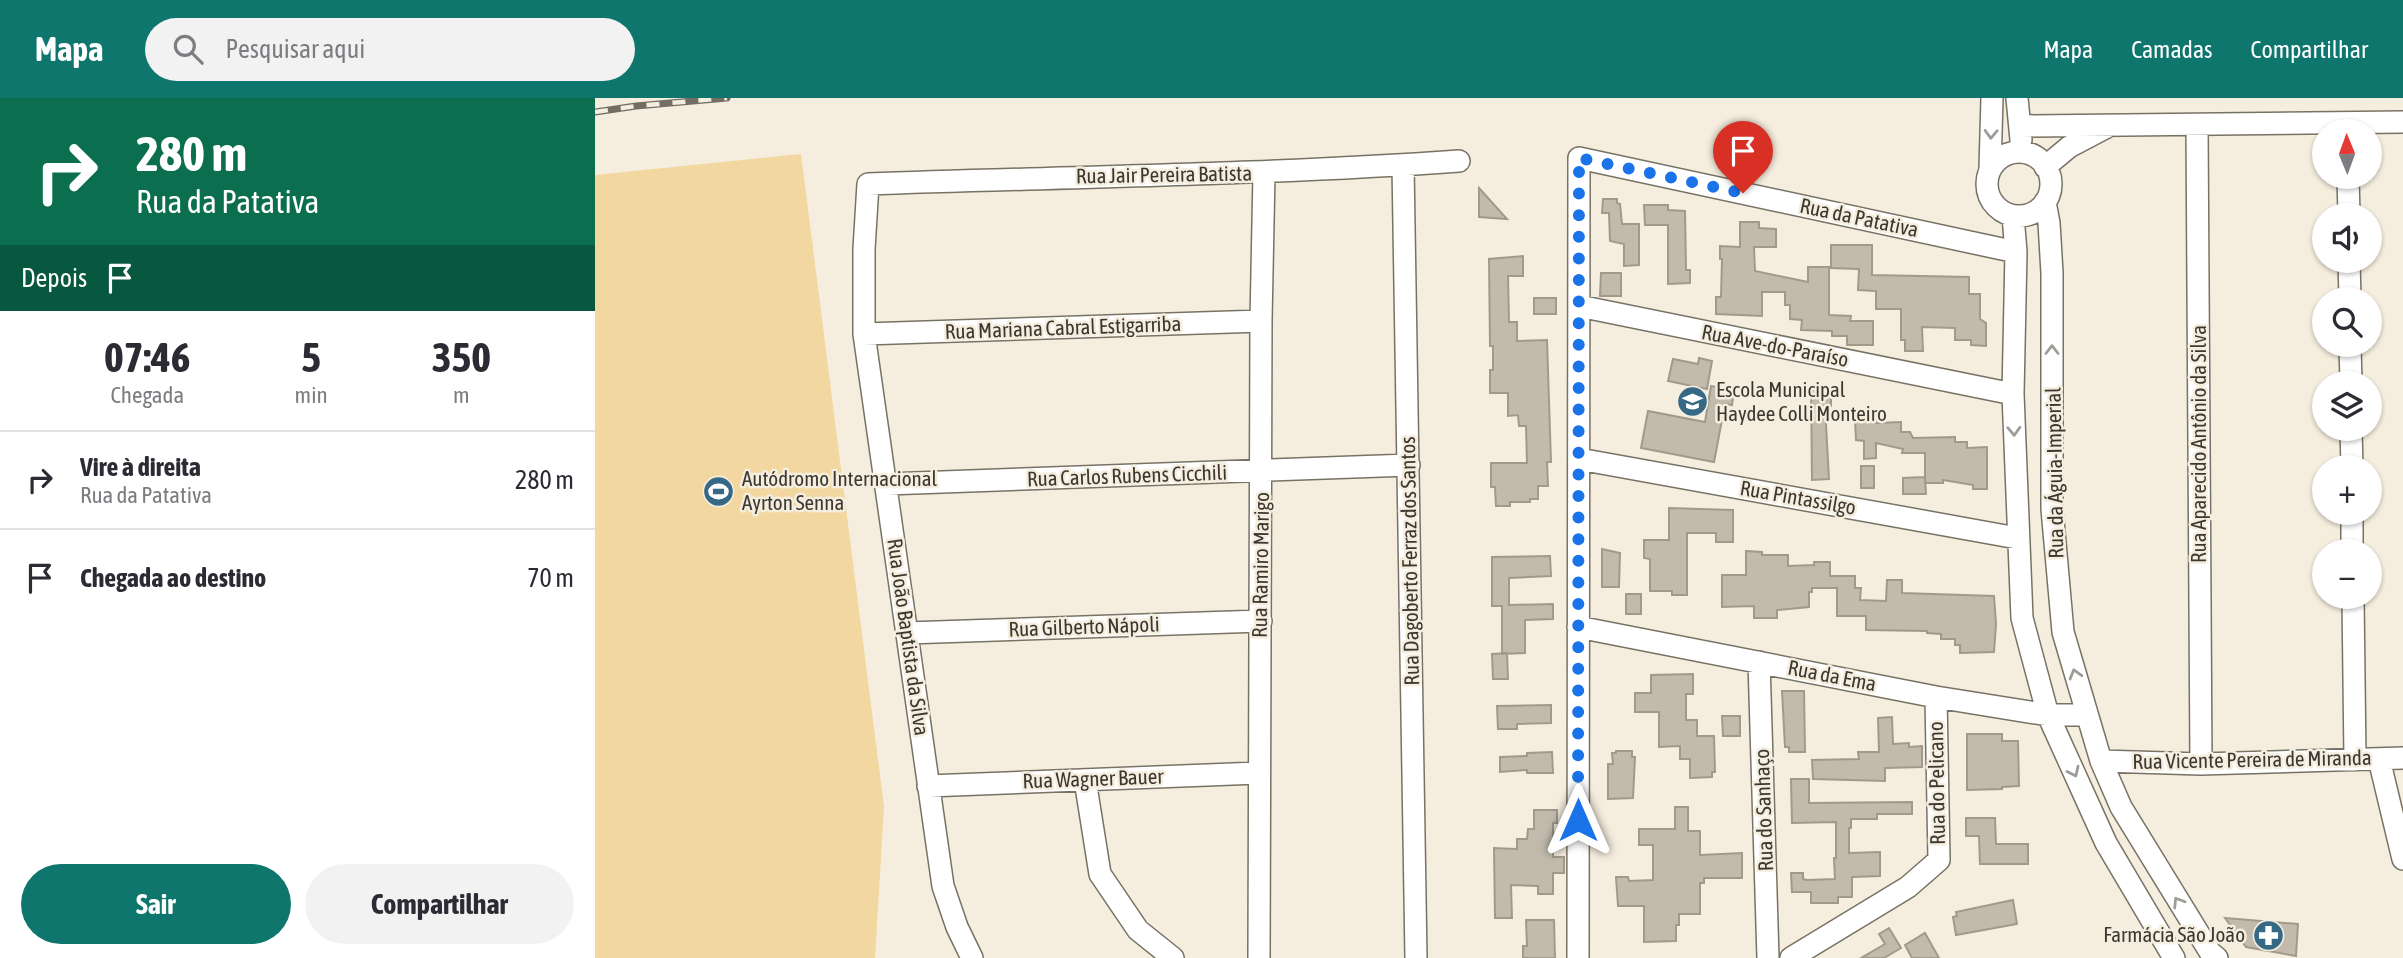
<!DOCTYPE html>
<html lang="pt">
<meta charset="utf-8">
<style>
:root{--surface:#fff;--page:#f2f2f3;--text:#2b2b33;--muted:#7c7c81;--line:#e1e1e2;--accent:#0f766e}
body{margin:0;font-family:"Asap Condensed",sans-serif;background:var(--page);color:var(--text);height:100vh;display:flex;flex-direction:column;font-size:26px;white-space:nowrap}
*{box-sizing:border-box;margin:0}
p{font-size:23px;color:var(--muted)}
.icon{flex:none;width:38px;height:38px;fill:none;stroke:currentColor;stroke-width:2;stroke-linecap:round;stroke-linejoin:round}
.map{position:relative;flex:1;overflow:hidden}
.drawer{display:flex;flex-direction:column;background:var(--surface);width:595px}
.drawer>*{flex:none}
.guide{background:#0b6e4f;color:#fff;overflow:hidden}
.needle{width:46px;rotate:359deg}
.fabs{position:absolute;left:1717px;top:21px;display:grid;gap:14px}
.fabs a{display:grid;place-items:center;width:70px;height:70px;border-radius:50%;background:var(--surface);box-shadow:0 2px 5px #0004;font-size:35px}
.pin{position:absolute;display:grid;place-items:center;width:60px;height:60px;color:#fff;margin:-72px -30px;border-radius:50% 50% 50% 0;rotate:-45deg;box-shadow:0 0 7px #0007}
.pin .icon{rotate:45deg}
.me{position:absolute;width:77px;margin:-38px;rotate:0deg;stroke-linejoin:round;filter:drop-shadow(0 0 5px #0008)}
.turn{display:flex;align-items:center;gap:24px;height:147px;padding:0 21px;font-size:32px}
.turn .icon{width:91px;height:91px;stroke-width:2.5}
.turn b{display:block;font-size:49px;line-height:60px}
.then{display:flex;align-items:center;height:66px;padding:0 21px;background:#0003;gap:14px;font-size:26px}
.eta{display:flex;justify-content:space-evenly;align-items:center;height:119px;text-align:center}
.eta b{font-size:42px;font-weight:700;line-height:49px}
.primary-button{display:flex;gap:14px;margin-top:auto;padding:14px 21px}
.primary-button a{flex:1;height:80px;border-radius:42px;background:var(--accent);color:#fff;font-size:28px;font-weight:700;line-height:80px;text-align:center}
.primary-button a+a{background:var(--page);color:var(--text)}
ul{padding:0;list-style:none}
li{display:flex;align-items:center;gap:21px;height:98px;padding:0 21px;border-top:2px solid var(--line)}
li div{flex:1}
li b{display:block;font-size:26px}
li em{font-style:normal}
header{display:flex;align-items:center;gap:42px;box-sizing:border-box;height:98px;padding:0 35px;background:var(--accent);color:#fff}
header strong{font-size:33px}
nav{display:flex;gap:38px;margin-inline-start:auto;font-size:24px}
.search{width:490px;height:63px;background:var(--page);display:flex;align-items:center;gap:18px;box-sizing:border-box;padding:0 24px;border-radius:38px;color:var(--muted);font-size:26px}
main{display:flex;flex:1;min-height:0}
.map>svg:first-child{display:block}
</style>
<header>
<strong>Mapa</strong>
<div class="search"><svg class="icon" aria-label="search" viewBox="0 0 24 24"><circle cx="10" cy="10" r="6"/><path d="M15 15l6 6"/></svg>Pesquisar aqui</div>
<nav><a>Mapa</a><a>Camadas</a><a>Compartilhar</a></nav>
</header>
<main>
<section class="drawer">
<div class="guide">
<div class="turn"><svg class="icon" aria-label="right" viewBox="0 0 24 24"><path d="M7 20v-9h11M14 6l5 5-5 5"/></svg><div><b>280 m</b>Rua da Patativa</div></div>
<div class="then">Depois<svg class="icon" aria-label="arrive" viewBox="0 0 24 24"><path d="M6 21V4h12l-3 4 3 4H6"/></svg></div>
</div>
<div class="eta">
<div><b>07:46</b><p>Chegada</p></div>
<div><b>5</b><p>min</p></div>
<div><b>350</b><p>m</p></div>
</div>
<ul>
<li><svg class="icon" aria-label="right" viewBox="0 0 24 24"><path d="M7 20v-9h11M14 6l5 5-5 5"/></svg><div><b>Vire à direita</b><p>Rua da Patativa</p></div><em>280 m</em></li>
<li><svg class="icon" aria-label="arrive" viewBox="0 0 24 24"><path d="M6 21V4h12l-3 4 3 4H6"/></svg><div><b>Chegada ao destino</b></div><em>70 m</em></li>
</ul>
<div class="primary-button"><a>Sair</a><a>Compartilhar</a></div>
</section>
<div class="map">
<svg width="1808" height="860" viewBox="0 0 1808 860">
<rect width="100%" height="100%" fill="#f5edde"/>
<path fill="#f3d7a0" d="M206,56L289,709L280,860H0V77Z"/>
<path fill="#c2bbad" stroke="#a19a8c" stroke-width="2" d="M884,90L912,121L884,119Z
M1008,101H1022V105L1025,106L1027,126H1044V167L1029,168V146L1015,143L1014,115H1007Z
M1049,107H1073V112L1090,113L1091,172H1095V185L1073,186V127H1050Z
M1145,124H1164V130L1181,131V149H1159L1160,173L1213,184V169H1234V217L1256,218L1255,223H1278V247H1252V238H1237V233L1206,232L1207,222L1195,221V207H1190V194H1167V218L1121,216V199H1126L1127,161H1125V148L1145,149Z
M1236,147H1277V177L1374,179V196H1385V221L1391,225V248L1376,247V242H1360V230L1327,229L1328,253H1310V242H1306V211H1281V193L1263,192L1264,171L1236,170Z
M928,158V178H913L914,224H922V243L952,242L956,364H952L953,388H943V401H935V404H915V408H901L900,389H896V365H932L931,328H924L923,317L913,318V295H895V272H898V248H895L894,161Z
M1006,175H1026V198H1005Z
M939,200H961V216H939Z
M1104,260L1117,263L1112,291L1073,283L1078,261L1103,266Z
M1116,288L1139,292L1137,307L1130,306L1119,364L1046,350L1053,313L1110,324Z
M1216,289H1236V308H1230L1234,381L1217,382Z
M1281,321V325L1306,324V334H1315L1318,340L1360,339V344H1372V350L1392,349V391H1378V387L1348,382V385H1330V355H1307L1308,351L1281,345V360L1269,361V343L1261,342L1260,322Z
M1266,368H1279V390H1266Z
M1330,379L1331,396H1308V380Z
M1074,410L1138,412V444H1121V435H1092V497H1077V493H1055V461L1049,460V442H1074Z
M1007,451L1025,455L1024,489H1007Z
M1151,453L1167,454V457H1193V468L1219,467V464H1235V478H1260V490H1266L1265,502L1291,503L1292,482H1307V495L1399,498L1401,526L1399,554L1365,555V547H1360V541H1346V536L1332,535V533L1271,532V518H1242V490H1217V494H1214V509L1182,512V520H1159V508L1127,509V477H1151Z
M955,458L956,478L914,480V507L958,506V521L930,522V555L907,556V508H897V459Z
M1031,496H1046V516H1031Z
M912,555L913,581H898L897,556Z
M1098,576V596H1091V622H1102V638H1119L1120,674H1117V679L1095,680V661H1085V648L1064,649V614H1040V595H1056V577Z
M1187,593H1209L1210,654H1194V649H1190Z
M956,607V625L922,626V631H903L902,608Z
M1127,618H1145V638H1128Z
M1297,619L1298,646L1314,645V649L1327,648V669L1290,670V683L1218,681L1217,662L1264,661L1263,654H1284L1283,620Z
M1372,636H1407V643H1423L1424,688L1407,689V691L1372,692Z
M1021,653H1037V659H1040L1038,700L1013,701V666H1018L1017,655H1021Z
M957,654L958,675H932V672L905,674V659L932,658V655Z
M1196,681H1214V705L1317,704V716H1282V721H1256V730H1254V755L1285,754V778L1257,779V799H1243V805H1216V794H1197L1196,775H1208V781L1212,782L1240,781L1239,760H1241V724L1197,725Z
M1080,709H1093V733H1105V757L1147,755V780H1109V785H1105V816H1084V827H1081V843L1049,844V808H1023L1021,779H1033L1034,783L1058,782V747H1044V731H1080Z
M939,712H962V725H958V759H969V775H958V796H943V788L916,787L917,820H900L899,750L922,751V741H932L933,731H939Z
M1371,720H1400L1401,746H1433V766H1385L1384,738H1371Z
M1418,802L1422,826L1361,837L1358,819L1362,818L1361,814Z
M1630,820L1703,826L1701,858L1651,849Z
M931,822H959L960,860H928V848H932Z
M1294,830L1306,850L1289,860H1266L1290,846L1284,836Z
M1330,835L1344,860H1317L1310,847Z"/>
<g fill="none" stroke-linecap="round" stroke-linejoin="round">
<defs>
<path id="minor" d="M1422,0L1426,42
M1602,27L1606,666
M1426,28L1808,24
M1392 86a32 32 0 1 1 64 0a32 32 0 1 1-64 0Z
M808,67L821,860
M1450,69L1474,49L1512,29
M1395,71L1397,0
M1753,79L1754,117
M1450,104L1454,125L1457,175V411L1468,534L1506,663L1526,709L1615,854L1622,860
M1418,118L1421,154L1418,296L1427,520L1453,617L1511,745L1579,860
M1754,163L1755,201
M984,208L1418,296
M269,236L666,223
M1755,247L1756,285
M1756,331L1757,369
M984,361L1422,440
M292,386L814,367
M1757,415V453
M1758,499L1760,662
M983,529L1341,599L1453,617H1491
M312,535L666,523
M1164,564L1173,860
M1784,661L1808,761
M1506,663L1606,666L1808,660
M490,682L505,776L543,832L578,860
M333,688L663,675
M377,860L362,829L348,788L269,236V151L273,86C470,79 667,77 864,63
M664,860L666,223L669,75
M983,860L984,60L1421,154
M1196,860L1313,789L1344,762L1341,599"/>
</defs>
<use href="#minor" stroke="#787265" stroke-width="24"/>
<use href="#minor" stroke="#fff" stroke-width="21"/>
<defs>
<path id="rail" d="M0,14L41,8L132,0"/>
</defs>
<use href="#rail" stroke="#736e65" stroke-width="7"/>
<use href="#rail" stroke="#f5edde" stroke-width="4.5" stroke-dasharray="13" stroke-linecap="butt"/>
</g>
<defs><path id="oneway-chevron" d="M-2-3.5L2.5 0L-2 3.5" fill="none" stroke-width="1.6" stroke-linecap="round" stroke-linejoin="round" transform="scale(1.75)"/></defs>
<g stroke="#9d9c98">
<use href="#oneway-chevron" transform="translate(1396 36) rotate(92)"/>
<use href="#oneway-chevron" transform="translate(1457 252) rotate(-90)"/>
<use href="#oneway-chevron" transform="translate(1419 333) rotate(88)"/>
<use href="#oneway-chevron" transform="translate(1480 576) rotate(-106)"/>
<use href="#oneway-chevron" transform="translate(1479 674) rotate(65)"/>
<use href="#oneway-chevron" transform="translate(1583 804) rotate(-122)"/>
</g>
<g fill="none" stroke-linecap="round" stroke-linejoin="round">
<path stroke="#1a73e8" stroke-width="12" stroke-dasharray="0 21.6" d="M983,722L984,60L1148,95"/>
</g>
<defs>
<symbol id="school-disc" viewBox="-11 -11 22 22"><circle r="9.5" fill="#356986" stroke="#f5edde"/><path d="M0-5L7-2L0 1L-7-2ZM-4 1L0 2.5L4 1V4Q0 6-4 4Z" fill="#fff"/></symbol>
<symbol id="stadium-disc" viewBox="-11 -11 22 22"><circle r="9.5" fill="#356986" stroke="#f5edde"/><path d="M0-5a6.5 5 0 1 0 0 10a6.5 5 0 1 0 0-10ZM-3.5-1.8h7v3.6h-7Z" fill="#fff"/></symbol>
<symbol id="pharmacy-disc" viewBox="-11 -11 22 22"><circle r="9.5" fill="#356986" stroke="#f5edde"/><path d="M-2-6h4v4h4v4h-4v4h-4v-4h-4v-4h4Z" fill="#fff"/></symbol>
</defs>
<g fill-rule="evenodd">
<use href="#school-disc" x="1080" y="286" width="35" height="35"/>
<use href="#stadium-disc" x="106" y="376" width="35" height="35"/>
<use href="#pharmacy-disc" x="1656" y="820" width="35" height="35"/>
</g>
<g text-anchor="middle" stroke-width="5" stroke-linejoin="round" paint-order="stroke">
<g font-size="21" fill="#3b3832" stroke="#f5edde">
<text transform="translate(569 77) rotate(-1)" y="7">Rua Jair Pereira Batista</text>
<text transform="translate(1264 120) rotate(12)" y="7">Rua da Patativa</text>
<text transform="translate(468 230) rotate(-2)" y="7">Rua Mariana Cabral Estigarriba</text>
<text transform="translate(1180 248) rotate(11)" y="7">Rua Ave-do-Paraíso</text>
<text transform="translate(1604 346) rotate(-90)" y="7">Rua Aparecido Antônio da Silva</text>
<text transform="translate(1460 375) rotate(-91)" y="7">Rua da Águia-Imperial</text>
<text transform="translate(532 378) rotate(-2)" y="7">Rua Carlos Rubens Cicchili</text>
<text transform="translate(1203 400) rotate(10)" y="7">Rua Pintassilgo</text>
<text transform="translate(815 463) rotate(-91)" y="7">Rua Dagoberto Ferraz dos Santos</text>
<text transform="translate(666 467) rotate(-89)" y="7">Rua Ramiro Marigo</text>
<text transform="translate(489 529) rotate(-2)" y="7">Rua Gilberto Nápoli</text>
<text transform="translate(313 539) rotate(82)" y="7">Rua João Baptista da Silva</text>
<text transform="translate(1237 578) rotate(11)" y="7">Rua da Ema</text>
<text transform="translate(1657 662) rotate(-1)" y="7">Rua Vicente Pereira de Miranda</text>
<text transform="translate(498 681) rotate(-2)" y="7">Rua Wagner Bauer</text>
<text transform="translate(1342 685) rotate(-91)" y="7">Rua do Pelicano</text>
<text transform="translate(1169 712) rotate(-92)" y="7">Rua do Sanhaço</text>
</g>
<g font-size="21" fill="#3b3832" stroke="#f5edde" text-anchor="start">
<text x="1121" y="299">Escola Municipal<tspan x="1121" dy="24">Haydee Colli Monteiro</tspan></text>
<text x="147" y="388">Autódromo Internacional<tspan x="147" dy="24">Ayrton Senna</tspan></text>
<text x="1650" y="844" text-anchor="end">Farmácia São João</text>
</g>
</g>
</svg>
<div class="fabs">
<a><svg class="needle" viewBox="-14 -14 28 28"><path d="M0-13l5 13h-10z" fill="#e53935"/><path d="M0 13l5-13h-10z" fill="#7c7c81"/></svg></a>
<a><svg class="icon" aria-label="sound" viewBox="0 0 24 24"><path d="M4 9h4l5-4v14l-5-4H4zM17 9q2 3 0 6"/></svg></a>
<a><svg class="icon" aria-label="search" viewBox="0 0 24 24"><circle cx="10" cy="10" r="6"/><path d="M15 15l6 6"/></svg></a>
<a><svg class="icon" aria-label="layers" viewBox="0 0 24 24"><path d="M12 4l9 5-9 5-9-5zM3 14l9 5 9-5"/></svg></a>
<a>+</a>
<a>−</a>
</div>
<div class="pin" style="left:1148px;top:95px;background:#d93025"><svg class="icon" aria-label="arrive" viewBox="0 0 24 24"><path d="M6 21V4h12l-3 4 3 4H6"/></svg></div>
<svg class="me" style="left:983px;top:722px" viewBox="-20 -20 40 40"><path d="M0-17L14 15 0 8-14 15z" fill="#1a73e8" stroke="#fff" stroke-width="4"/></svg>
</div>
</main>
